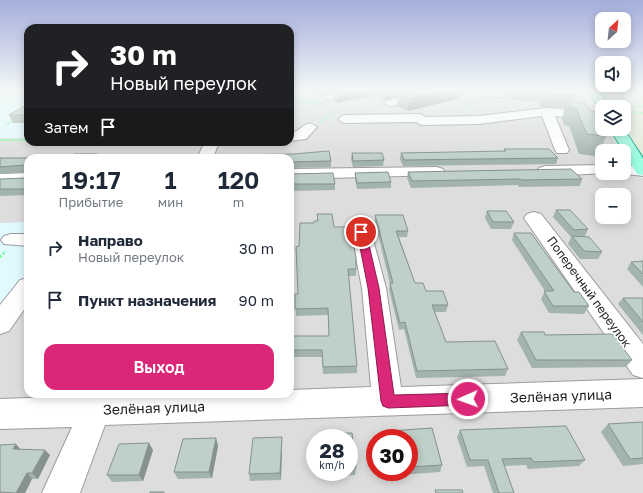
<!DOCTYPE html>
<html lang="ru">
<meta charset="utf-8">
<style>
:root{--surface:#fff;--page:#f2f2f3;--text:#1f2937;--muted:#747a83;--accent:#db2777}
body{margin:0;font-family:"Golos Text",sans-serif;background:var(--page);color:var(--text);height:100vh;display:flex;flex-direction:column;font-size:15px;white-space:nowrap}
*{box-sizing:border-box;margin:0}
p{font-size:13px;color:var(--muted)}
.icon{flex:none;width:22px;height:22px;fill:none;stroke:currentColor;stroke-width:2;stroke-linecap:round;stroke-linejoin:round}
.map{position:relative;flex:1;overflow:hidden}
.details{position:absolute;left:24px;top:154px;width:270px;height:244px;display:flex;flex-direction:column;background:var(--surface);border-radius:12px;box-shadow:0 2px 10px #0003}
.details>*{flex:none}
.banner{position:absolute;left:24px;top:24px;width:270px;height:122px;border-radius:12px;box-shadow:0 2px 10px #0003;background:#202124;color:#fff;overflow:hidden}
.needle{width:26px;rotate:27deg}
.tools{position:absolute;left:595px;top:12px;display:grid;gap:8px}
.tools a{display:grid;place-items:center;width:36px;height:36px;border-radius:8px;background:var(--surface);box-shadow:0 2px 10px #0003;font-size:20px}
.speed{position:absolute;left:306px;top:429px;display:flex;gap:8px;font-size:20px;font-weight:700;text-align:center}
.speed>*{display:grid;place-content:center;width:52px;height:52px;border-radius:50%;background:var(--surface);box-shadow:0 2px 10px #0003;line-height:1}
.speed small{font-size:10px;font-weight:400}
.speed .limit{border:6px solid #d22;background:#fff;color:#111}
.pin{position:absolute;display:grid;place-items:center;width:34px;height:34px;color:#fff;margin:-17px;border:2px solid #fff;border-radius:50%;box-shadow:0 1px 4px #0007}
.me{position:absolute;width:44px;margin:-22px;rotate:268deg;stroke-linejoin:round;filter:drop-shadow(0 0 3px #0008)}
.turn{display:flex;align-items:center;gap:14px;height:84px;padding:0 20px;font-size:18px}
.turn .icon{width:52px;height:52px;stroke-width:2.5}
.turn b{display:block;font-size:28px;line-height:34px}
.then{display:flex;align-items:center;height:38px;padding:0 20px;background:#0003;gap:8px;font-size:15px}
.eta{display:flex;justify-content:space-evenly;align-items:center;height:68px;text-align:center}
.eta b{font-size:24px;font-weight:600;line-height:28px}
.action{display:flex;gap:8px;margin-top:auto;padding:8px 20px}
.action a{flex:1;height:46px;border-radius:12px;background:var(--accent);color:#fff;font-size:16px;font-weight:600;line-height:46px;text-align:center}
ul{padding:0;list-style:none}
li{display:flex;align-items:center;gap:12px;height:52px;padding:0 20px}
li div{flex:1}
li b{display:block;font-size:15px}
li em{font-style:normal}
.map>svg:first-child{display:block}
</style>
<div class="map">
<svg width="643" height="493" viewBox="0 0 643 493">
<rect width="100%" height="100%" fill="#e5f0ee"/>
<path fill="#dcdddc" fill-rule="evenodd" d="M0,90H28V142H290V90H585L602,118V129H608L620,151H602V173H624V157L630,166L628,168L643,179V493H0ZM28,158H290V394H28ZM602,195H624V217H602ZM315,438H349V472H315ZM375,438H409V472H375Z"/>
<path fill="#e3ead7" d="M603,90L643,92V158L624,126V107H613Z"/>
<path fill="#e0faff" d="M0,90H28V138H0Z
M28,222V294L0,331V223Z"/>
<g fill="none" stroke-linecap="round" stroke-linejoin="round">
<defs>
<path id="minor" d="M347,90H364L363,92L330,100L324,97L326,95Z
M425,90H438L434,96L430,97L390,106L384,103L386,101L425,92Z
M496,90H506L504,97H496L495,95Z
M547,108L602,113V121L555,116L569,150L567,153H557L555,150L542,116L479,124L422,125L416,122L344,123L338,119L344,115L420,114L426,117L479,116Z
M310,123L317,127L306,139L290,141V133C299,132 302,125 310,123Z
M205,142H219L213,158H197Z
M602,165V173H608L545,176L539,174L537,171L539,168L545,166Z
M624,165L643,166V176L618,173H624Z
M437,167L443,169L445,172L443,175L290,179V169Z
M28,173V183L0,184V174Z
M534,212L541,214L643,344V378L633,375L524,218L527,214Z
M361,226L368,228L371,232L386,288L401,387L643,379V407L105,425L80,493H42L72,427L0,429V399L86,396L87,394H290V390L371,387L362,288L351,232L354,228Z
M11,234H28V246L4,244L1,240L4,236Z
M28,278V304L9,331L0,334V305L20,280Z"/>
<path id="major" d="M588,90H599L610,107H602V110H600Z
M610,129H624L643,158V175L637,174Z"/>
</defs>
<use href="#minor" stroke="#9c9c9c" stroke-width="2"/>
<use href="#major" stroke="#009b7e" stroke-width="2"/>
<path stroke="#68ff8d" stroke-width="1.5" stroke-dasharray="1 1" stroke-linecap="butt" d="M579,90L585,104
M606,91L635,93L643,101
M636,93H643
M0,94L19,92
M290,97L319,94
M290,101L323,104
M304,102L319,99
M0,104L20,92L28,91
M462,110L485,94H490
M624,110L643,106
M624,111L643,113
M624,118L628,124
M320,123L326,117L334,114
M6,125L14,120"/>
<path stroke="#68ff8d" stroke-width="2" stroke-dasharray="1.5 1.5" stroke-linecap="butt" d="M0,140H28
M602,141L608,151"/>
<path stroke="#68ff8d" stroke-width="2.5" stroke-dasharray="2 2" stroke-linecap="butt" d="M0,257L6,251"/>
<use href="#minor" fill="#fff" fill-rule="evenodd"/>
<use href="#major" fill="#9cffe3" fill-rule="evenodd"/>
</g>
<path fill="#a3b3ad" d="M311,90H459L457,99L408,111L397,106L398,97L385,100L374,95L337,103L333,101V92L326,94L323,96Z
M508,90H573L576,95L574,102L589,110L607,135L598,154H597L596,156L579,154L569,126L564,125L562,118L565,108L540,107L538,102L510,99Z
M28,104V123H13L9,115Z
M504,149L558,158L556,164L403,166L400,159L401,153L504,151Z
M352,153L384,160L383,166L353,167L351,159Z
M97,154L98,157L188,156L189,158H28V195L0,196V179L26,178V172L0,174V158H71Z
M290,158L331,161V167L290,168Z
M408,172L582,179L580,186L519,187L518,185L411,188L407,178Z
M355,173L391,182V188L357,189L355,179Z
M290,174L335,184V190L290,191Z
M556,210L588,229L585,236H578L602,252L598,259H580L568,244L571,237L553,217Z
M487,211L514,222L511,229H491L485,218Z
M317,214L334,227L356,269V276H348L357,366V373L323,374L322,357H290V336H329L328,315L296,316L295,294H298L314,223L317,221Z
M375,215L408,231L407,237H399L415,283L426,291L448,305L446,312H435L446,342L508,369L505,376L416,378L404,329L399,330L389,290L390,284L375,222Z
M514,233L589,306L584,314L549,313L541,299L545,291L512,240Z
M643,261V287L627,269L631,262Z
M623,298H643V335L618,304Z
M521,332L545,335L632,360L626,367L532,368L517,340Z
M643,422V464L623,466L601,432L608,424Z
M432,428L442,465L440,472L397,475L396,472H409V438H390L391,431Z
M460,430L585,460L579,466L528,469L526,465L504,466L514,493H493L484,466L467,467L457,437Z
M216,438L218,446L212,478L178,479L174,472Z
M349,438L356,468L355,475L323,477V472H349Z
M282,444L281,480L250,481L249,474Z
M0,445L50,455L38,479H32L25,493H0Z
M153,450L143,481L112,482L107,475Z"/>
<path fill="#85928d" d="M290,90H305L290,93Z
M323,90H333V92L326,94L323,96Z
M343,90H374V95L337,103V91Z
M386,90H424L398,94V97L385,100Z
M448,90H459L457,99L408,111L409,98Z
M282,437V444L281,480L280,473Z
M216,438L218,446L212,478L209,472Z
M149,443L153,450L143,481L139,475Z
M16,444L21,450L13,449Z
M45,450L50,455L38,479L32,473Z
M27,473L32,479L25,493H16Z"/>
<path fill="#bed0c9" stroke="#85928d" d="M335,90H343L337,91Z
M417,90H448L409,98L398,94Z
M543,90H573L576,95L544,94Z
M568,101L585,103L589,110L595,112L602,125V129H604L607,135L604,134L605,136L587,134L576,109L571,108Z
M28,104V115H9Z
M504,149H549L558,158L404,160L401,153L506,151Z
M329,151L331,161L290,162V158H222L223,155L293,154Z
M352,153H382L384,160L353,161Z
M74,154H97L95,157L188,156L187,158H28V189H0V179L26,178V167L25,165L0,167V158H71Z
M571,169L582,179L522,180L520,179L412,181L408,172Z
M388,172L391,182L357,183L355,173Z
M333,173L335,184H290V174Z
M556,210H570L588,229L574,230Z
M487,211H506L514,222H493Z
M317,214H332L334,227H350L356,257V269H348L357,366L323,367L322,350H290V336H329L328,308L295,309V294H298L296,247L299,246L300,223H314V221H318Z
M375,215H403L408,231H396L415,283H423L426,291H443L448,305H432L446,342L495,341L508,369L417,371L405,322L400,323L390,283H393Z
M514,233H531L574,292H579L589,306H553L544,291H554Z
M572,236L589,237L602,252L584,251Z
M643,261V274L631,262Z
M623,298H643V322Z
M521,332H544L545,335L613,334L632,360H536Z
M643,422V458L630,459L608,424Z
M566,426L585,460L533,462L531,458L502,459L514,493H499L488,460H470L460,430Z
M432,428L442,465L409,467V438H392L391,431Z
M352,433L356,468H349V438H321V434Z
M282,437L280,473L249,474L253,438Z
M216,438L209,472H174L183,439Z
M149,443L139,475H107L119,444Z
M16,444L13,449L45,450L32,473H27L16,493L0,492V445Z
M435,490H462L463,493H436Z
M150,492H164V493H150Z"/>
<linearGradient id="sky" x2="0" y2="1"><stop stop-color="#a5aedc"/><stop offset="0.57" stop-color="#f3f8f7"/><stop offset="1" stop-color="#f3f8f7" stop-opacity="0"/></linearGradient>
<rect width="643" height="159" fill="url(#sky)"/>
<path fill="#db2777" stroke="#8e194d" d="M361,229L366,232L379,288L394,395L468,393L473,395L475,399L473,403L468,405L388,408L383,406L381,401L368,288L357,232Z"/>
<g text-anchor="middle" stroke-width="3.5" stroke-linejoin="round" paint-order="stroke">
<g font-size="12" fill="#1f1f1f" stroke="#fff">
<text transform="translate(589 292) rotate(54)" y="4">Поперечный переулок</text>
</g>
<g font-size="14" fill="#1f1f1f" stroke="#fff">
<text transform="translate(561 396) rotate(-2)" y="5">Зелёная улица</text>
<text transform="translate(154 408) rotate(-2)" y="5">Зелёная улица</text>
</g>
</g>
</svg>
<div class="tools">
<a><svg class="needle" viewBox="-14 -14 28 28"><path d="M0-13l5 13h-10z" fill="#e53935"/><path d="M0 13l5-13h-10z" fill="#747a83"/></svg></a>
<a><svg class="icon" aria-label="sound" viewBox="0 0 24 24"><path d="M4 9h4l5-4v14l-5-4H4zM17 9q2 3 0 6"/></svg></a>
<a><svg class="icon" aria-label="layers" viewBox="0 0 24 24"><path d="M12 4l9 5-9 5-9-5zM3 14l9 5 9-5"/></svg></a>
<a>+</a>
<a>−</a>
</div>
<div class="speed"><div>28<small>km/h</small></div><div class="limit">30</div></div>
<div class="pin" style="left:361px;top:232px;background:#d93025"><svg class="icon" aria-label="arrive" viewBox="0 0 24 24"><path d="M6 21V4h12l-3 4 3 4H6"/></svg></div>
<svg class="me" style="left:468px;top:399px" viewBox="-20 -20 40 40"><circle r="17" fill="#db2777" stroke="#fff" stroke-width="3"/><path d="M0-11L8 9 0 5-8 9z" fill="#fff"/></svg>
<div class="banner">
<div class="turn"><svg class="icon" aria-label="right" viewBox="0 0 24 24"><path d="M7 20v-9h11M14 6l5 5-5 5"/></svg><div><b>30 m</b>Новый переулок</div></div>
<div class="then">Затем<svg class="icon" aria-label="arrive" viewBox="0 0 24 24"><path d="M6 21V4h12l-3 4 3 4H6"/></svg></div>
</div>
<section class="details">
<div class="eta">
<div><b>19:17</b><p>Прибытие</p></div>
<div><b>1</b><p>мин</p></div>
<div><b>120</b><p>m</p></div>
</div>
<ul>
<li><svg class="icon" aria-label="right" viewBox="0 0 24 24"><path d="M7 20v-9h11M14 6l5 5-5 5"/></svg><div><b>Направо</b><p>Новый переулок</p></div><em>30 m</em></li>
<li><svg class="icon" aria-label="arrive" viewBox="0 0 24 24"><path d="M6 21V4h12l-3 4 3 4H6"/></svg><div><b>Пункт назначения</b></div><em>90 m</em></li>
</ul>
<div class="action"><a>Выход</a></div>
</section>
</div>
